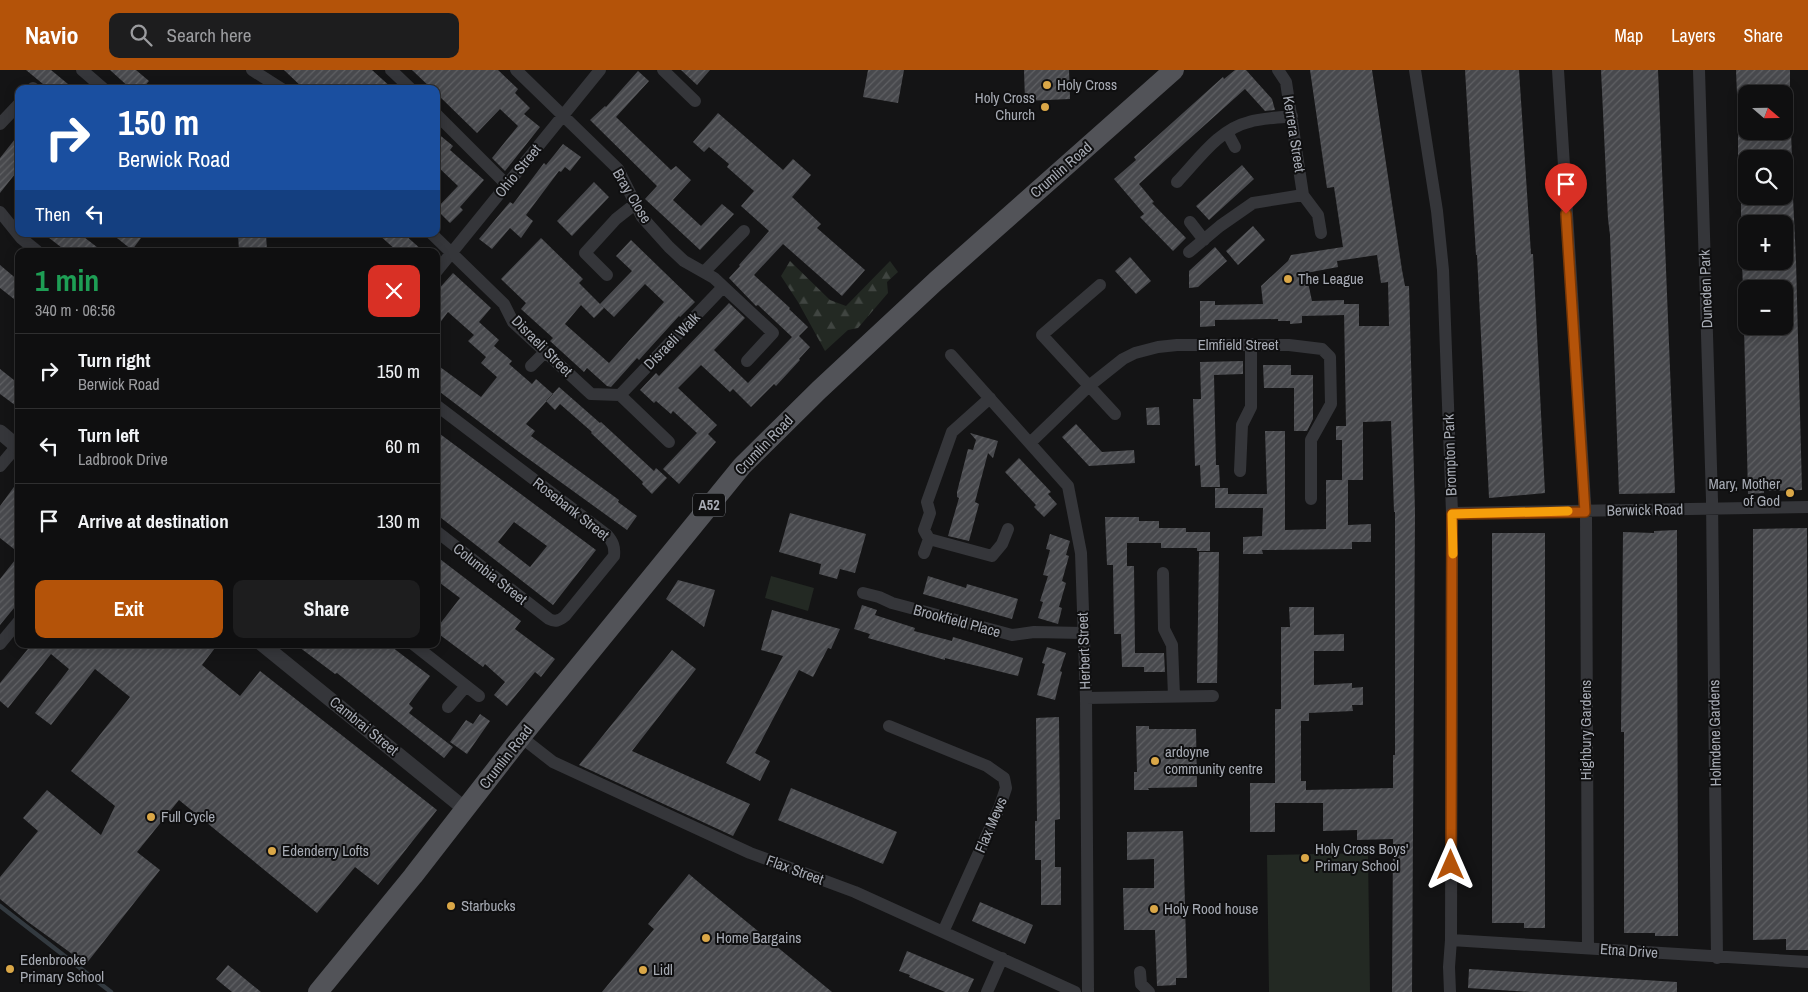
<!DOCTYPE html>
<meta charset="utf-8">
<style>
:root{--surface:#0f0f10;--page:#1d1d1e;--text:#f1f3f6;--muted:#9b9c9f;--line:#2f2f30;--accent:#b45309}
body{margin:0;font-family:"Archivo Narrow",sans-serif;background:var(--page);color:var(--text);height:100vh;display:flex;flex-direction:column;font-size:19px;white-space:nowrap}
*{box-sizing:border-box;margin:0}
p{font-size:16px;color:var(--muted)}
.icon{flex:none;width:28px;height:28px;fill:none;stroke:currentColor;stroke-width:2;stroke-linecap:round;stroke-linejoin:round}
.map{position:relative;flex:1;overflow:hidden}
.panel{position:absolute;left:15px;top:178px;width:425px;height:400px;display:flex;flex-direction:column;background:var(--surface);border-radius:10px;box-shadow:0 2px 12px #0003,0 0 0 1px var(--line)}
.panel>*{flex:none}
.banner{position:absolute;left:15px;top:15px;width:425px;height:152px;border-radius:10px;box-shadow:0 2px 12px #0003,0 0 0 1px var(--line);background:#1a4fa0;color:#fff;overflow:hidden}
.needle{width:32px;rotate:110deg}
.fabs{position:absolute;left:1738px;top:15px;display:grid;gap:10px}
.fabs a{display:grid;place-items:center;width:55px;height:55px;border-radius:10px;background:var(--surface);box-shadow:0 2px 12px #0003,0 0 0 1px var(--line);font-size:25px}
.pin{position:absolute;display:grid;place-items:center;width:42px;height:42px;color:#fff;margin:-51px -21px;border-radius:50% 50% 50% 0;rotate:-45deg;box-shadow:0 0 5px #0007}
.pin .icon{rotate:45deg}
.me{position:absolute;width:55px;margin:-28px;rotate:0deg;stroke-linejoin:round;filter:drop-shadow(0 0 4px #0008)}
.turn{display:flex;align-items:center;gap:18px;height:105px;padding:0 20px;font-size:22px}
.turn .icon{width:65px;height:65px;stroke-width:2.5}
.turn b{display:block;font-size:35px;line-height:42px}
.then{display:flex;align-items:center;height:48px;padding:0 20px;background:#0003;gap:10px;font-size:19px}
.round{display:grid;place-items:center;flex:none;width:52px;height:52px;border-radius:10px;background:var(--page)}
.head{display:flex;align-items:center;justify-content:space-between;height:85px;padding:0 20px}
h1{font-size:30px;font-weight:700;line-height:38px;color:#1e9e55}
.button{display:flex;gap:10px;margin-top:auto;padding:10px 20px}
.button a{flex:1;height:58px;border-radius:10px;background:var(--accent);color:#fff;font-size:20px;font-weight:700;line-height:58px;text-align:center}
.button a+a{background:var(--page);color:var(--text)}
ul{padding:0;list-style:none}
li{display:flex;align-items:center;gap:15px;height:75px;padding:0 20px;border-top:1px solid var(--line)}
li div{flex:1}
li b{display:block;font-size:19px}
li em{font-style:normal}
header{display:flex;align-items:center;gap:30px;box-sizing:border-box;height:70px;padding:0 25px;background:var(--accent);color:#fff}
header strong{font-size:24px}
nav{display:flex;gap:28px;margin-inline-start:auto;font-size:18px}
.search{width:350px;height:45px;background:var(--page);display:flex;align-items:center;gap:12px;box-sizing:border-box;padding:0 18px;border-radius:10px;color:var(--muted);font-size:19px}
.map>svg:first-child{display:block}
</style>
<header>
<strong>Navio</strong>
<div class="search"><svg class="icon" aria-label="search" viewBox="0 0 24 24"><circle cx="10" cy="10" r="6"/><path d="M15 15l6 6"/></svg>Search here</div>
<nav><a>Map</a><a>Layers</a><a>Share</a></nav>
</header>
<div class="map">
<svg width="1808" height="922" viewBox="0 0 1808 922">
<defs>
<pattern id="forest-firs" width="22" height="20" patternUnits="userSpaceOnUse" patternTransform="scale(1.25)"><rect width="22" height="20" fill="#232923"/><path d="M5 1l3.5 6h-7zM16 11l3.5 6h-7z" fill="#404541"/></pattern>
<pattern id="building-hatch" width="6" height="6" patternUnits="userSpaceOnUse" patternTransform="scale(1.25)"><rect width="6" height="6" fill="#48494d"/><path d="M-1 1l2-2M0 6l6-6M5 7l2-2" fill="none" stroke="#606164"/></pattern>
</defs>
<rect width="100%" height="100%" fill="#141415"/>
<path fill="url(#forest-firs)" d="M790,191L830,230L846,236L890,191L898,202L887,212L888,223L858,258L848,260L825,281L798,232L781,206Z"/>
<path fill="#232923" d="M771,506L814,518L808,541L765,528Z
M1368,783L1370,922H1269L1267,785Z"/>
<g fill="none" stroke-linecap="round" stroke-linejoin="round">
<path stroke="#333a40" stroke-width="4.5" d="M0,836L111,922"/>
</g>
<path fill="url(#building-hatch)" fill-rule="evenodd" d="M26,0H51L74,19H49Z
M110,0H136L149,11L142,19H131Z
M284,0H372L393,19H304Z
M412,0H498L518,19L515,23L530,38L524,44L540,57L505,101L492,88L518,56L500,39L477,63L436,23V19H432Z
M681,0H710L697,15Z
M868,0H904L898,33L863,27Z
M1024,0H1069L1070,29L1025,31Z
M1235,0H1246L1272,29L1275,40L1265,41L1245,19L1139,114L1154,132L1152,133L1186,168L1173,181L1140,147L1144,144L1114,109L1136,90L1134,87L1223,7L1224,9Z
M1310,0H1372L1402,200L1405,216H1409L1415,442L1412,922H1392L1393,769L1357,770V760L1323,761V733H1275V762H1250V713H1275V639H1281V557H1290L1289,537H1314V565L1344,564V581H1314V615L1352,613V618L1363,617V635H1352L1353,641L1309,643V651H1301V711H1306V720L1393,718V685H1395V442H1394L1391,351L1363,352V410H1342V370H1336V356H1346L1344,240V245L1302,246V253L1290,254V251H1278V249L1215,250V256L1200,257V231H1215V235L1263,234L1261,216L1288,191L1291,185L1343,177L1334,117L1327,118ZM1377,185L1381,213L1388,212L1389,256H1359V234H1344V230L1312,231L1306,203L1338,197L1337,191Z
M1465,0H1519L1531,184H1533L1545,423L1489,428L1477,185H1476Z
M1601,0H1658L1675,423L1619,424L1610,165L1608,149Z
M1736,0H1790V24H1737Z
M638,1L649,11L616,47L671,100L676,96L691,110L673,130L701,156L722,134L734,144L700,180L645,129L657,116L590,50L605,36L606,37Z
M718,43L783,100L793,89L811,105L792,127L821,154L817,158L865,200L842,226L783,174L754,205L790,238L789,239L808,257L799,266L810,277L799,289L800,290L776,316L774,314L751,337L733,319L730,322L701,295L678,318L717,355L708,364L716,372L679,414L663,399L697,363L673,341L671,344L656,331L654,333L640,320L656,303L659,306L729,233L745,248L714,280L748,313L792,267L758,235L756,236L729,208L740,196L739,195L769,161L741,136L754,121L727,97L729,94L709,77L704,82L693,72Z
M1738,61H1791L1792,89H1738Z
M436,62L453,76L450,80L484,110L460,137L463,140L450,153L436,139L458,116L436,95Z
M19,64V99L0,123V88Z
M563,74L581,87L570,101L565,97L561,102L559,101L526,145L533,151L521,168L510,158L492,179L479,169L510,132L513,134L544,93L546,95Z
M1242,95L1254,109L1209,150L1196,136Z
M594,112L609,127L572,166L557,151Z
M1741,126H1793L1796,191L1802,420L1764,421V423L1748,424L1744,256H1784V219H1743L1742,191H1784V154H1741Z
M1253,156L1265,170L1238,195L1226,181Z
M44,164H80L102,181H66Z
M112,164H144L132,180Z
M238,164H266L267,181H239Z
M378,164H404L423,181H397Z
M541,168L583,209L579,213L604,238L594,248L581,235L565,254L609,293L664,232L645,214L614,247L600,234L632,201L616,186L631,170L695,232L680,247L679,246L639,290L637,288L611,317L607,316L587,298L584,302L550,271L553,268L521,239L526,233L501,209Z
M1215,177L1227,191L1198,217L1189,218V201Z
M1130,187L1151,211L1136,224L1115,201Z
M0,195L19,211V233L0,218Z
M453,203L491,238L479,252L499,270L494,276L512,291L509,294L532,314L536,309L553,324L526,354L535,361L531,366L619,430L618,432L637,446L627,460L519,382L436,319V294L481,327L497,307L481,293L486,287L468,271L474,265L448,242L436,258V222Z
M1243,291V304L1214,305L1216,395H1219L1220,417H1201L1200,395L1195,396L1193,329H1201L1200,292Z
M1263,295H1291V305H1313V349L1307,361H1294V318H1264Z
M0,299L19,314V338L0,324Z
M559,317L600,353L601,352L654,401L656,398L667,408L652,424L642,414L643,412L591,363L592,362L560,334L555,340L546,331Z
M1159,337L1160,355H1147L1146,338Z
M1076,354L1102,382L1134,380L1135,393L1089,396L1062,367Z
M436,361L596,480L553,535L436,444ZM514,452L547,476L530,497L498,472Z
M1265,361H1285V460L1326,459V410H1348V455L1371,454V472H1352V479L1262,480L1263,484H1243V467L1262,466L1263,438H1215V418H1228V424H1267Z
M970,363L998,371L993,388L988,383L975,432L979,434L969,471L948,466L959,428L957,427V422L968,379L973,380L976,370Z
M1019,388L1051,422L1048,424L1057,434L1044,447L1034,437L1036,435L1005,402Z
M19,410V483L0,468V436Z
M790,443L866,464L855,503L840,499L837,509L819,504L821,494L779,482Z
M1105,447H1139V451H1159V458H1186V462H1210V481H1197V478H1161V473H1127V496H1134L1135,583H1164L1165,602H1144V597H1122L1121,564H1114L1113,495H1107Z
M1807,458L1808,880H1786V869L1753,870V459Z
M1677,460L1678,866H1655V863H1624V662H1621L1623,462L1654,463V461Z
M1492,463H1545V858H1524V853H1492Z
M1050,464L1070,471L1066,485L1069,486L1062,511L1066,513L1059,537L1062,538L1058,554L1038,548L1043,532L1040,531L1048,506L1043,505L1050,480L1046,479Z
M1199,482H1219L1217,613H1197Z
M19,485V532L0,555V509Z
M436,486L521,551L515,559L555,589L541,607L535,602L507,636L494,625L505,612L485,594L483,597L436,562V559L460,528L436,510Z
M928,506L966,518L967,514L1018,529L1012,549L923,524Z
M678,510L715,520L704,557L666,529Z
M862,535L877,540L875,545L915,558L914,561L952,571L953,567L1023,588L1018,606L945,588V590L868,568L870,564L854,559Z
M772,540L840,559L831,579L828,578L813,607L799,600L755,683L770,691L760,711L726,693L783,586L761,580Z
M32,574H218L202,595L240,626L260,601L437,740L378,815L355,797L317,843L179,730L137,782L160,800L86,894L28,852L0,829V807L38,761L23,748L47,720L101,765L115,736L71,701L130,627L95,599L51,655L35,643L69,599L51,584L8,638L0,631V613Z
M295,574H388L430,606L409,634L413,638L409,643L453,677L444,688L337,603L335,604Z
M1047,577L1066,583L1060,601L1062,602L1055,630L1037,625L1045,594L1042,593Z
M672,580L696,599L632,681L750,734L733,766L579,695Z
M480,644L490,651L467,684L450,672L466,650L473,654Z
M1059,647L1060,749L1055,750V797H1061V835H1041V790H1035V751H1037L1036,648Z
M1136,656H1149V659H1196L1197,717L1148,718L1149,720H1134V702H1137Z
M791,718L897,762L883,794L778,750Z
M1183,761L1187,908H1176V915L1157,916L1155,860H1124L1123,818H1154V789L1127,790V762Z
M689,804L703,816L832,922H602L654,859L648,854Z
M980,832L1033,855L1025,874L972,851Z
M907,881L974,909L968,922H945L909,907L910,905L899,901Z
M228,895L261,922H232L216,909Z
M1469,899L1677,912V922H1530L1468,918Z"/>
<g fill="none" stroke-linecap="round" stroke-linejoin="round">
<path stroke="#35363a" stroke-width="12" d="M82,0L104,19
M252,0L282,19
M391,0L411,19
M516,0L618,99L642,147L669,177L684,191L714,208L773,263L747,291
M663,0L695,31
M1278,0L1286,12L1303,125L1318,145L1321,163
M1415,0L1437,141L1443,200L1452,443L1451,870L1449,897L1450,922
M1558,0L1586,448L1588,878
M1699,0L1712,430L1717,888
M32,19L33,18
M436,44L507,115
M0,54L19,34
M1227,62L1235,77
M1177,112C1198,90 1219,59 1249,52C1262,48 1278,48 1292,46
M0,142L21,168L37,181
M1190,152L1204,170
M432,164L504,234L513,252L591,324L620,325
M1189,182L1220,156L1253,133L1303,125
M705,201L744,161
M436,202L600,0
M607,205L585,183L616,149L635,134
M1100,215L1042,265L1115,344
M951,285L1068,416L1081,483L1086,628L1088,922
M531,296L545,282
M620,325L723,217
M620,325L669,372
M436,335L607,465C613,472 615,477 614,486L565,546C559,551 555,552 549,549L436,461
M1030,373L1089,316L1123,289L1135,283L1158,277L1177,275H1289L1322,279L1330,287L1331,334L1311,370V429
M0,396L17,376
M1240,401L1242,355L1251,337V274
M1452,443L1808,437
M929,469L992,486L1002,474L1008,459
M924,483L929,469L924,460L930,443L927,432L952,362L990,328
M1163,503L1164,559L1172,575L1174,626
M863,523L879,527L892,533L1012,565L1034,562L1083,563
M0,574L19,551
M413,574L479,626
M1086,628L1213,626
M448,637L466,616
M889,656L987,696L1004,708L1006,718L1000,736L943,862
M521,667L553,692L750,783L855,822L1075,922
M1451,870L1808,892
M1140,902L1141,914L1149,922
M987,922L1002,888"/>
<path stroke="#35363a" stroke-width="15" d="M0,362L19,378
M262,574L465,739"/>
<path stroke="#525358" stroke-width="20" d="M318,922L413,806L521,667L742,396L819,320L936,211L1174,0"/>
</g>
<g fill="none" stroke-linecap="round" stroke-linejoin="round">
<defs>
<path id="route" d="M1451,795L1452,444L1585,442L1566,144"/>
</defs>
<use href="#route" stroke="#753606" stroke-width="12"/>
<use href="#route" stroke="#b45309" stroke-width="9"/>
<path stroke="#f59e0b" stroke-width="9" d="M1453,484L1452,444L1568,441"/>
</g>
<g fill="#daa747" stroke="#0f0f10" stroke-width="2">
<circle cx="1047" cy="15" r="5"/>
<circle cx="1045" cy="37" r="5"/>
<circle cx="1288" cy="209" r="5"/>
<circle cx="1790" cy="423" r="5"/>
<circle cx="1155" cy="691" r="5"/>
<circle cx="151" cy="747" r="5"/>
<circle cx="272" cy="781" r="5"/>
<circle cx="1305" cy="788" r="5"/>
<circle cx="451" cy="836" r="5"/>
<circle cx="1154" cy="839" r="5"/>
<circle cx="706" cy="868" r="5"/>
<circle cx="10" cy="899" r="5"/>
<circle cx="643" cy="900" r="5"/>
</g>
<g text-anchor="middle" stroke-width="4" stroke-linejoin="round" paint-order="stroke">
<rect fill="#0f0f10" stroke="#797c83" stroke-width="1" x="693" y="423.5" width="32" height="23" rx="4"/>
<g font-size="14" font-weight="bold" fill="#a7abb4">
<text x="709" y="440">A52</text>
</g>
<g font-size="15" fill="#a7abb4" stroke="#0f0f10" text-anchor="start">
<text x="1057" y="20">Holy Cross</text>
<text x="1035" y="33" text-anchor="end">Holy Cross<tspan x="1035" dy="17">Church</tspan></text>
<text x="1298" y="214">The League</text>
<text x="1780" y="419" text-anchor="end">Mary, Mother<tspan x="1780" dy="17">of God</tspan></text>
<text x="1165" y="687">ardoyne<tspan x="1165" dy="17">community centre</tspan></text>
<text x="161" y="752">Full Cycle</text>
<text x="1315" y="784">Holy Cross Boys'<tspan x="1315" dy="17">Primary School</tspan></text>
<text x="282" y="786">Edenderry Lofts</text>
<text x="461" y="841">Starbucks</text>
<text x="1164" y="844">Holy Rood house</text>
<text x="716" y="873">Home Bargains</text>
<text x="20" y="895">Edenbrooke<tspan x="20" dy="17">Primary School</tspan></text>
<text x="653" y="905">Lidl</text>
</g>
<g font-size="15" fill="#a7abb4" stroke="#0f0f10">
<text transform="translate(1294 64) rotate(81)" y="5">Kerrera Street</text>
<text transform="translate(1061 100) rotate(-41)" y="5">Crumlin Road</text>
<text transform="translate(518 101) rotate(-51)" y="5">Ohio Street</text>
<text transform="translate(632 126) rotate(59)" y="5">Bray Close</text>
<text transform="translate(1706 219) rotate(-92)" y="5">Duneden Park</text>
<text transform="translate(672 271) rotate(-46)" y="5">Disraeli Walk</text>
<text x="1238" y="280">Elmfield Street</text>
<text transform="translate(542 276) rotate(45)" y="5">Disraeli Street</text>
<text transform="translate(764 375) rotate(-46)" y="5">Crumlin Road</text>
<text transform="translate(1450 385) rotate(-92)" y="5">Brompton Park</text>
<text transform="translate(571 439) rotate(38)" y="5">Rosebank Street</text>
<text transform="translate(1645 440) rotate(-1)" y="5">Berwick Road</text>
<text transform="translate(490 504) rotate(38)" y="5">Columbia Street</text>
<text transform="translate(957 551) rotate(15)" y="5">Brookfield Place</text>
<text transform="translate(1084 581) rotate(-92)" y="5">Herbert Street</text>
<text transform="translate(364 656) rotate(39)" y="5">Cambrai Street</text>
<text transform="translate(1586 660) rotate(-90)" y="5">Highbury Gardens</text>
<text transform="translate(1715 663) rotate(-91)" y="5">Holmdene Gardens</text>
<text transform="translate(506 687) rotate(-52)" y="5">Crumlin Road</text>
<text transform="translate(991 755) rotate(-67)" y="5">Flax Mews</text>
<text transform="translate(795 800) rotate(20)" y="5">Flax Street</text>
<text transform="translate(1629 881) rotate(4)" y="5">Etna Drive</text>
</g>
</g>
</svg>
<div class="fabs">
<a><svg class="needle" viewBox="-14 -14 28 28"><path d="M0-13l5 13h-10z" fill="#e53935"/><path d="M0 13l5-13h-10z" fill="#9b9c9f"/></svg></a>
<a><svg class="icon" aria-label="search" viewBox="0 0 24 24"><circle cx="10" cy="10" r="6"/><path d="M15 15l6 6"/></svg></a>
<a>+</a>
<a>−</a>
</div>
<div class="pin" style="left:1566px;top:144px;background:#d93025"><svg class="icon" aria-label="arrive" viewBox="0 0 24 24"><path d="M6 21V4h12l-3 4 3 4H6"/></svg></div>
<svg class="me" style="left:1451px;top:795px" viewBox="-20 -20 40 40"><path d="M0-17L14 15 0 8-14 15z" fill="#b45309" stroke="#fff" stroke-width="4"/></svg>
<div class="banner">
<div class="turn"><svg class="icon" aria-label="right" viewBox="0 0 24 24"><path d="M7 20v-9h11M14 6l5 5-5 5"/></svg><div><b>150 m</b>Berwick Road</div></div>
<div class="then">Then<svg class="icon" aria-label="left" viewBox="0 0 24 24"><path d="M17 20v-9H6M10 6l-5 5 5 5"/></svg></div>
</div>
<section class="panel">
<div class="head"><div><h1>1 min</h1><p>340 m · 06:56</p></div><a class="round" style="background:#d93025;color:#fff"><svg class="icon" aria-label="close" viewBox="0 0 24 24"><path d="M6 6l12 12M18 6L6 18"/></svg></a></div>
<ul>
<li><svg class="icon" aria-label="right" viewBox="0 0 24 24"><path d="M7 20v-9h11M14 6l5 5-5 5"/></svg><div><b>Turn right</b><p>Berwick Road</p></div><em>150 m</em></li>
<li><svg class="icon" aria-label="left" viewBox="0 0 24 24"><path d="M17 20v-9H6M10 6l-5 5 5 5"/></svg><div><b>Turn left</b><p>Ladbrook Drive</p></div><em>60 m</em></li>
<li><svg class="icon" aria-label="arrive" viewBox="0 0 24 24"><path d="M6 21V4h12l-3 4 3 4H6"/></svg><div><b>Arrive at destination</b></div><em>130 m</em></li>
</ul>
<div class="button"><a>Exit</a><a>Share</a></div>
</section>
</div>
